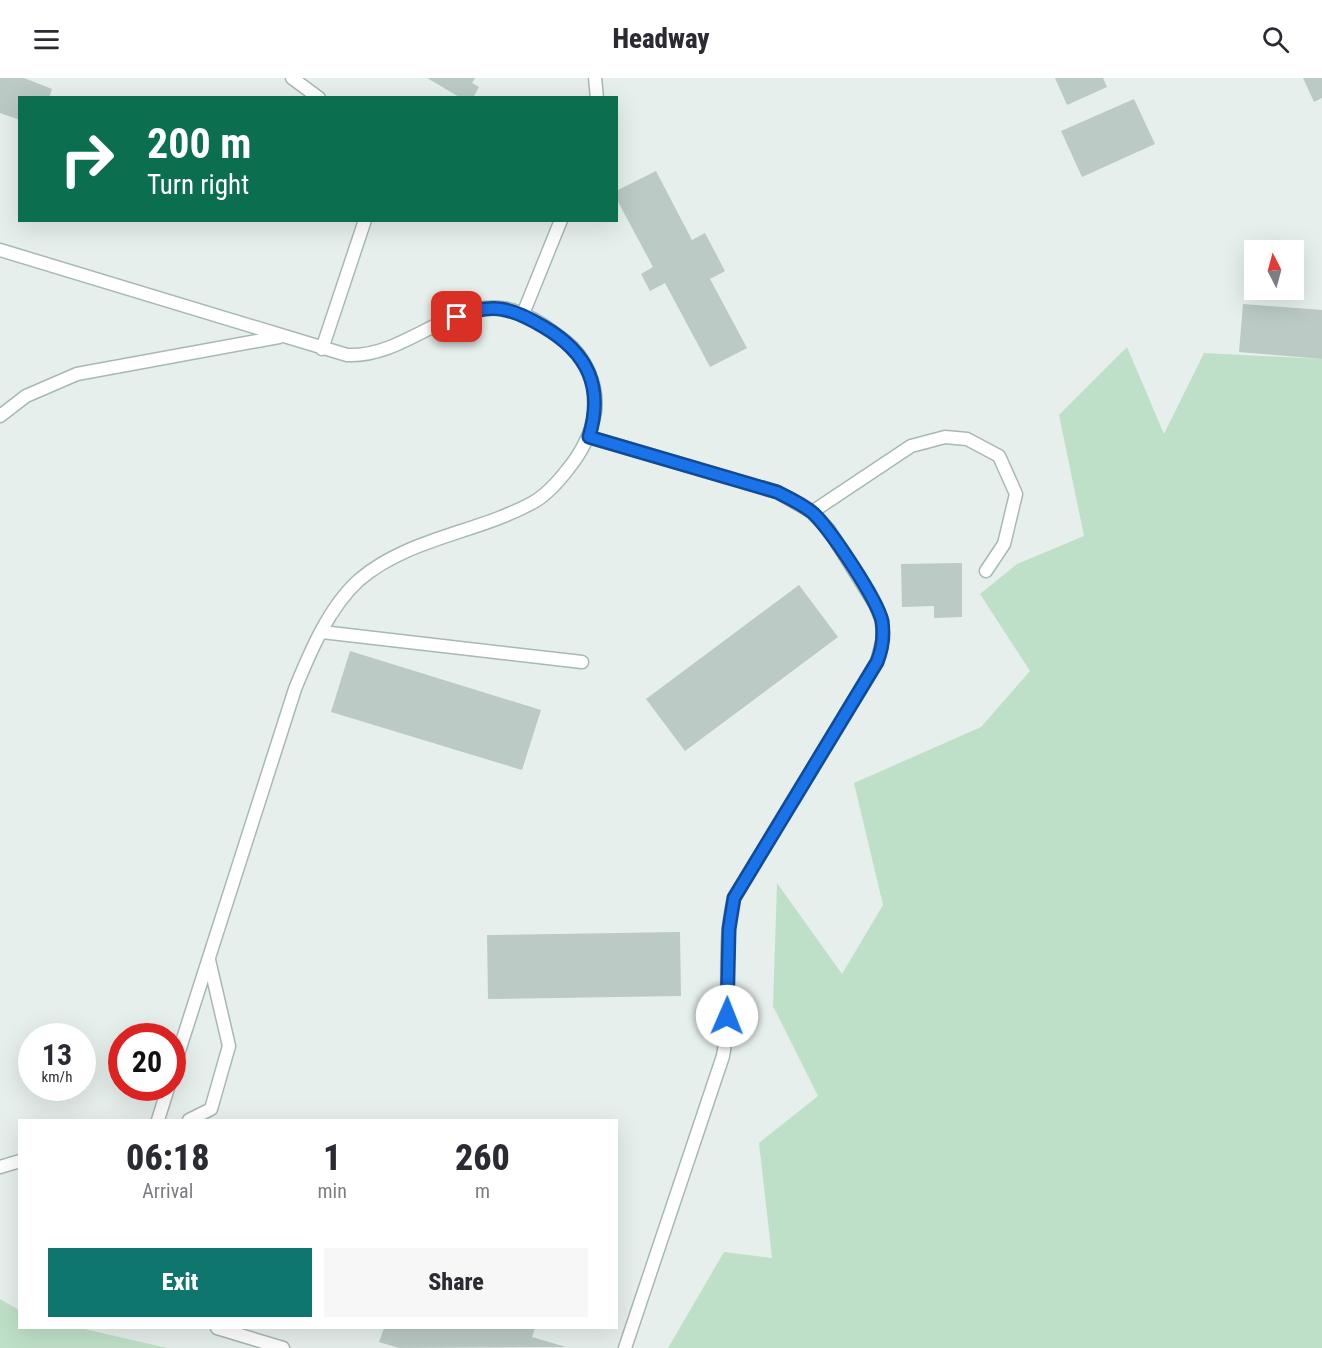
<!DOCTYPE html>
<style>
:root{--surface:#fff;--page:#f7f7f7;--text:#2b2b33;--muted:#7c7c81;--accent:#0f766e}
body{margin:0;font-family:"Roboto Condensed",sans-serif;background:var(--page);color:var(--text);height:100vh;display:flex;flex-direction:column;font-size:22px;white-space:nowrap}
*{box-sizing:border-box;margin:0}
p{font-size:20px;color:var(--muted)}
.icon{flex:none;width:33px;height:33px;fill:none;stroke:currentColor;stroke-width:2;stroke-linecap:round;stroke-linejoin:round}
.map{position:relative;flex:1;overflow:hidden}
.panel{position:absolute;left:18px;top:1041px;width:600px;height:210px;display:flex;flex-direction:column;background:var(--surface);border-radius:0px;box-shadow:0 6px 24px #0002}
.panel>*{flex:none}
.top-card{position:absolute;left:18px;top:18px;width:600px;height:126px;border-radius:0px;box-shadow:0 6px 24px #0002;background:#0b6e4f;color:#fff;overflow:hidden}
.needle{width:39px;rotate:354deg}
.fabs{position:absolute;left:1244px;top:162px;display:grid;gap:12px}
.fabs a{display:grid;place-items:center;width:60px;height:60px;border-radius:0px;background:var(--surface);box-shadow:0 6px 24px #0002;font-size:30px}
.speed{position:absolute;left:18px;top:945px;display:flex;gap:12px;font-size:30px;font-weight:700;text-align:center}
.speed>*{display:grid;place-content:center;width:78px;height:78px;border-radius:50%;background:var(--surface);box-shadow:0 6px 24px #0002;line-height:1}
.speed small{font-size:15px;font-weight:400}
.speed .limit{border:9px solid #d22;background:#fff;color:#111}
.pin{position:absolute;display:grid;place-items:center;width:51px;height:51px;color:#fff;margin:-26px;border-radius:12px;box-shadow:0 3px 9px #0006}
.me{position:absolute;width:66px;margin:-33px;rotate:1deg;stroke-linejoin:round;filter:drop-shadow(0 0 4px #0008)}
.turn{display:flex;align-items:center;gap:21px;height:126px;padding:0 30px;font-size:27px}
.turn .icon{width:78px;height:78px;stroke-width:2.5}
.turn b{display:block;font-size:42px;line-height:51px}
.eta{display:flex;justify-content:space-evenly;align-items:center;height:102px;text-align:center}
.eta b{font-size:36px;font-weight:800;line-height:42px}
.primary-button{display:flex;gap:12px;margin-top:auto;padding:12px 30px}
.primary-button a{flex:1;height:69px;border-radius:0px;background:var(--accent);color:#fff;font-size:24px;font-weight:800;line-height:69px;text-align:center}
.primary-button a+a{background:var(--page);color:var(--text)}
header{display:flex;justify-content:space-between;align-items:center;height:78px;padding:0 30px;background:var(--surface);font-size:27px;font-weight:800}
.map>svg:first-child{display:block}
</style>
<header><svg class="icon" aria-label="menu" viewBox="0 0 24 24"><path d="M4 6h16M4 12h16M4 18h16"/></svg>Headway<svg class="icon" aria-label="search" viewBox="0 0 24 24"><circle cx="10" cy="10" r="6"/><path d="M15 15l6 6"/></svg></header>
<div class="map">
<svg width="1322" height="1270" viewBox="0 0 1322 1270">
<rect width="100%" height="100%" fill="#e6efeb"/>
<path fill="#bfe0c8" d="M1127,269L1164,356L1204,275L1322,281V1270H668L724,1174L772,1180L759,1065L818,1018L773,928L777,805L842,896L883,827L854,705L981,649L1030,593L980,516L1017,486L1084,458L1059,337Z
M0,1221L19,1232L20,1250H80L167,1270H0Z"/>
<path fill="#bbcac4" d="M0,0H24L52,11L49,20H20V42L0,35Z
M427,0H475L472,5L479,9L473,20H461Z
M1055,0H1103L1107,9L1067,27Z
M1303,0H1322V20L1314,24Z
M1134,21L1155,66L1082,99L1061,53Z
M656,93L692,162L705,155L725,193L710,201L747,270L710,289L665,205L650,213L641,196L653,189L616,120V113Z
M1243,226L1322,232V281L1239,274Z
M962,485V539L934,540V528L902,529L901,486Z
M799,507L838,559L685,673L646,621Z
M350,573L541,632L522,692L331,634Z
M680,854L681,918L488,921L487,857Z
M384,1250H535L532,1259L566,1269L399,1270L379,1264Z"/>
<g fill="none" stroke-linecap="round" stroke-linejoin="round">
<defs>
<path id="service" d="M292,0L319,20
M595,0L597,20
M0,172L347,277C403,280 449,224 501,230C524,232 547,249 565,263C586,279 598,308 595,334C591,356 582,374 568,391C558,404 547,417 532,425C477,455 408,460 359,502C329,529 310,574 295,611L172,995
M523,236L561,142
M322,271L365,142
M0,338L26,318L77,296L279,259
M589,359L777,414L812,434L829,452L875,526L882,543L883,560L877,584L734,820C721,871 733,926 723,978L625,1270
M812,434L911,368L945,359L967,361L999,378L1016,416L1004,466L986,493
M322,554L582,584
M158,1042L168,1010
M189,1042L211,1031L229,968L209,882
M0,1089L20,1083
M217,1250L283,1270"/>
</defs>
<use href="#service" stroke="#a8b8b2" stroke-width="15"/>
<use href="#service" stroke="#fff" stroke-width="12"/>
</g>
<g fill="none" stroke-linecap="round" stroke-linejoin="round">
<defs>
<path id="route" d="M457,239C493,224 512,230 544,249C588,275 604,309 589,359L777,414C789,420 802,426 813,435C830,451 877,521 882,543C884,557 882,572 877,584L734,820L729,851L727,938"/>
</defs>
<use href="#route" stroke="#114b97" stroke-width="15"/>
<use href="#route" stroke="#1a73e8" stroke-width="10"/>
</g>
</svg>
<div class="fabs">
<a><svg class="needle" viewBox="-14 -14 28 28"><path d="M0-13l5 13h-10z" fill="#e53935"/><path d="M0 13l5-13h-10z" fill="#7c7c81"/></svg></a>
</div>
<div class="speed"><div>13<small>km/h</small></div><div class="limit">20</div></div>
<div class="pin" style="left:457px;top:239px;background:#d93025"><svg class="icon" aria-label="arrive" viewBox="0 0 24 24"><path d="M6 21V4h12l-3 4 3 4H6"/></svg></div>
<svg class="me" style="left:727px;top:938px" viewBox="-20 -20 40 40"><circle r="19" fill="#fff"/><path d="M0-13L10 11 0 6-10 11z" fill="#1a73e8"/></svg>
<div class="top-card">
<div class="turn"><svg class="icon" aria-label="right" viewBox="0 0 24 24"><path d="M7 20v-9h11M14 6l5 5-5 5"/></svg><div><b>200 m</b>Turn right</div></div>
</div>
<section class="panel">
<div class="eta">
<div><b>06:18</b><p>Arrival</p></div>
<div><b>1</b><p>min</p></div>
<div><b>260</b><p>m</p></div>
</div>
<div class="primary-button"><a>Exit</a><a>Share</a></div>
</section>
</div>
